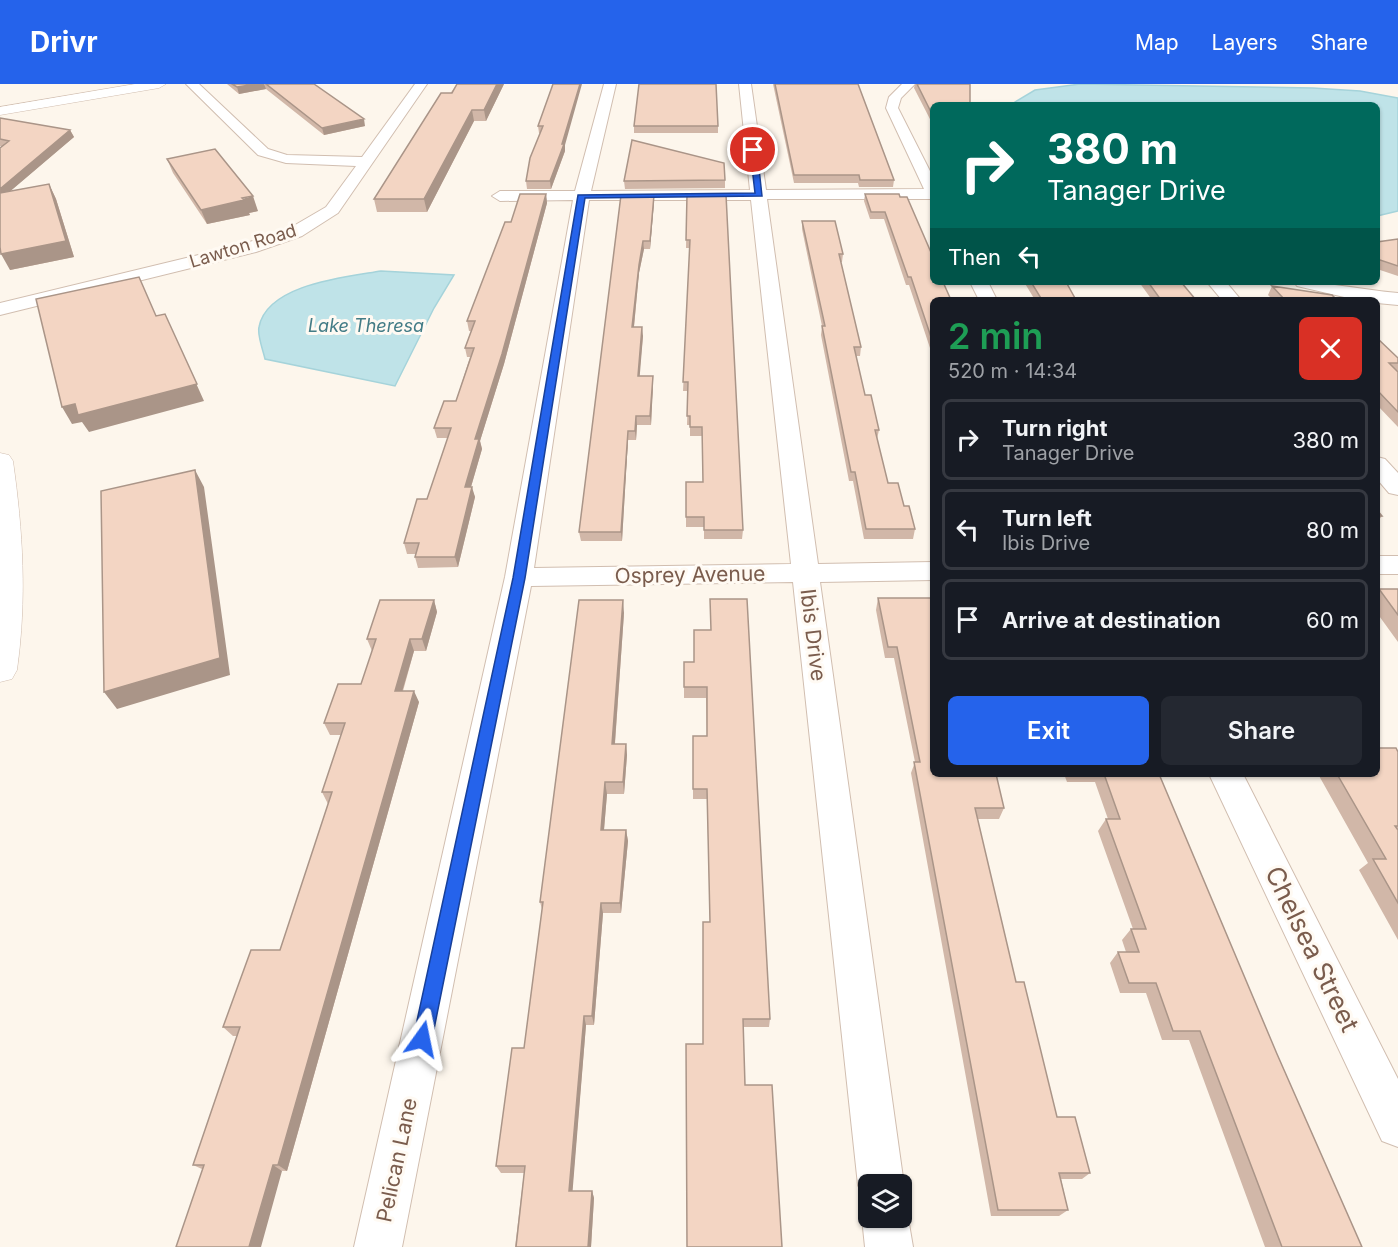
<!DOCTYPE html>
<meta charset="utf-8">
<style>
:root{--surface:#171b24;--page:#242831;--text:#f1f3f6;--muted:#9ea1a6;--line:#363941;--accent:#2563eb}
body{margin:0;font-family:Inter,sans-serif;background:var(--page);color:var(--text);height:100vh;display:flex;flex-direction:column;font-size:22px;white-space:nowrap}
*{box-sizing:border-box;margin:0}
p{font-size:20px;color:var(--muted)}
.icon{flex:none;width:33px;height:33px;fill:none;stroke:currentColor;stroke-width:2;stroke-linecap:round;stroke-linejoin:round}
.map{position:relative;flex:1;overflow:hidden}
.sheet{position:absolute;left:930px;top:213px;width:450px;height:480px;display:flex;flex-direction:column;background:var(--surface);border-radius:9px;box-shadow:0 2px 4px #0004}
.sheet>*{flex:none}
.top-card{position:absolute;left:930px;top:18px;width:450px;height:183px;border-radius:9px;box-shadow:0 2px 4px #0004;background:#00695c;color:#fff;overflow:hidden}
.fabs{position:absolute;left:858px;top:1090px;display:grid;gap:12px}
.fabs a{display:grid;place-items:center;width:54px;height:54px;border-radius:9px;background:var(--surface);box-shadow:0 2px 4px #0004;font-size:30px}
.pin{position:absolute;display:grid;place-items:center;width:51px;height:51px;color:#fff;margin:-26px;border:3px solid #fff;border-radius:50%;box-shadow:0 2px 6px #0007}
.me{position:absolute;width:66px;margin:-33px;rotate:12deg;stroke-linejoin:round;filter:drop-shadow(0 0 4px #0008)}
.turn{display:flex;align-items:center;gap:21px;height:126px;padding:0 18px;font-size:27px}
.turn .icon{width:78px;height:78px;stroke-width:2.5}
.turn b{display:block;font-size:42px;line-height:51px}
.then{display:flex;align-items:center;height:57px;padding:0 18px;background:#0003;gap:12px;font-size:22px}
.round{display:grid;place-items:center;flex:none;width:63px;height:63px;border-radius:9px;background:var(--page)}
.summary{display:flex;align-items:center;justify-content:space-between;height:102px;padding:0 18px}
h1{font-size:36px;font-weight:600;line-height:45px;color:#1e9e55}
.primary-button{display:flex;gap:12px;margin-top:auto;padding:12px 18px}
.primary-button a{flex:1;height:69px;border-radius:9px;background:var(--accent);color:#fff;font-size:24px;font-weight:600;line-height:69px;text-align:center}
.primary-button a+a{background:var(--page);color:var(--text)}
ul{padding:0;list-style:none}
li{display:flex;align-items:center;gap:18px;height:81px;margin:0 12px 9px;padding:0 6px;border:3px solid var(--line);border-radius:9px}
li div{flex:1}
li b{display:block;font-size:22px}
li em{font-style:normal}
header{display:flex;align-items:center;gap:36px;box-sizing:border-box;height:84px;padding:0 30px;background:var(--accent);color:#fff}
header strong{font-size:28px}
nav{display:flex;gap:33px;margin-inline-start:auto;font-size:21px}
.map>svg:first-child{display:block}
</style>
<header>
<strong>Drivr</strong>
<nav><a>Map</a><a>Layers</a><a>Share</a></nav>
</header>
<div class="map">
<svg width="1398" height="1163" viewBox="0 0 1398 1163">
<rect width="100%" height="100%" fill="#fdf6ec"/>
<path fill="#bfe3e8" stroke="#a5d3da" stroke-width="1.5" d="M1080,0L1313,4L1360,7L1398,14V127L1377,132V21H1016L1015,18L1035,6Z
M381,187L454,191L434,224L395,302L265,275C263,266 257,251 259,243C267,200 346,193 381,187Z"/>
<g fill="none" stroke-linecap="round" stroke-linejoin="round">
<defs>
<path id="minor" d="M186,0H199L268,65L287,71L362,73L415,0H427L338,129L302,152L256,168L0,231V219L244,160L290,144L326,123L356,82L286,79L258,71Z
M604,0H616L591,107L750,106L739,0H751L766,106L924,105L886,24L889,13L902,0H915L901,14L898,24L933,93V115H767L818,480L933,478V496L820,498L904,1101L902,1107V1101H868V1134H902V1117L908,1134L913,1163H865L862,1134L868,1119L865,1117L858,1101L793,498L531,502L402,1163H354L505,493L573,116L500,117L492,112L500,107H575ZM589,116H751L791,480L534,484Z
M970,198H988L997,216H979Z
M1207,198H1226L1241,216H1222Z
M1294,198C1329,198 1363,206 1398,209V221L1377,219V216H1357L1297,202Z
M1377,373L1385,375L1398,389V411L1389,409L1377,395Z
M1377,472H1398V490H1377Z
M1209,690H1243L1398,995V1063L1382,1057Z"/>
<path id="tertiary" d="M135,0H166L159,4L0,31V23Z
M0,369L9,371L13,377C23,447 27,516 17,586L12,595L0,598Z"/>
</defs>
<use href="#minor" stroke="#d1beb0" stroke-width="2"/>
<use href="#tertiary" stroke="#d1beb0" stroke-width="1"/>
<use href="#minor" fill="#fff" fill-rule="evenodd"/>
<use href="#tertiary" fill="#fff" fill-rule="evenodd"/>
</g>
<path fill="#d1b7a8" d="M227,0H314L365,42L324,51L266,5L239,10Z
M457,0H504L486,37H474L427,128H377L374,115Z
M553,0L565,67L551,105H527L526,97L540,49H539L538,42Z
M773,0H858L894,96L893,103H859L858,99H794Z
M915,0H970L933,21V41L914,4Z
M0,34L70,46L74,53L10,107L49,100L56,115L74,173L10,186L3,62H0Z
M634,42H718V49H634Z
M167,75L258,127L249,129L250,131L207,140L173,89Z
M725,96V104L625,105L624,97Z
M546,110L547,119L504,280L480,357L482,365L471,403L475,413L458,483L418,484L415,473L416,470H407L404,459L427,415L448,354H437L434,344L456,317L470,273H467L465,264L471,247H469L467,237L511,138Z
M865,110H899L933,216V273L909,201H906L884,135H870L864,117Z
M621,111L654,118L650,165H644L639,189L634,243L643,252L639,292H653V301L651,341H637L636,356H628L622,457H581L579,448Z
M687,111L743,446L742,455H704V443H686V398H703L702,352H690V341H687L688,307H683L690,164H686Z
M802,137L843,170L842,178H841L861,263L860,272H856L865,311L879,346L877,355L888,399L904,422L915,445L913,455H864L853,397H849L821,251L822,242L802,145Z
M1398,155V192L1377,185V158Z
M1024,198H1066L1076,216H1035Z
M1139,198H1181L1196,216H1152Z
M1272,202L1337,216H1273L1268,211Z
M1377,254L1398,274V343L1377,321Z
M1377,426L1382,432L1377,438Z
M1379,505H1398V558L1377,529V507Z
M878,514H933V690L1004,724L999,735H977L1016,898L1057,1033L1090,1089L1082,1095H1061L1068,1126L1059,1132H991L911,689L915,678L894,574H885L876,526Z
M434,516L437,528L426,567H414L403,607L419,618L287,1087L202,1085L193,1081L237,952H233L223,943L280,866L328,720L322,708L341,651H330L324,639L361,600L372,567L367,555Z
M624,529L615,660H626L627,671L624,710H607L604,746H626L628,757L621,829H603L594,941H586L572,1107H592L594,1114L591,1163H515L524,1089H501L496,1082L524,964L542,825L540,818Z
M710,546L770,935L769,943H743L745,1001L782,1163L703,960L710,838L707,715H693V652H707L706,614H684V578H694Z
M1398,668V856L1359,786L1368,779L1318,690H1377Z
M1064,690H1159L1277,970L1362,1163H1265L1189,956H1162L1146,909H1120L1110,879L1118,868H1126L1122,856L1131,845H1133L1098,747L1106,735H1108L1095,698H1067Z"/>
<path fill="#aa9588" d="M256,0H264L266,5L239,10L237,3Z
M497,0H504L486,37L484,26Z
M580,0H582L565,61V67L551,105L550,97Z
M472,26L474,37L427,128L424,115Z
M364,35L365,42L324,51L322,44Z
M70,46L74,53L0,116V105Z
M49,100L56,115L74,173L10,186L1,170Z
M546,110L547,119L504,280L480,357L482,365L468,413L465,403L475,355Z
M654,111V118L650,165V157Z
M253,112L258,127L249,129L250,131L207,140L201,126Z
M643,157L644,165L639,189L633,252L632,243L639,181Z
M165,230L204,317L89,348L82,338L72,340L62,323L75,320Z
M642,243L643,252L639,301L638,292Z
M653,292V301L651,341L650,332Z
M636,332L637,341L636,356L635,347Z
M628,347V356L622,457L621,448Z
M195,386L204,403L230,591L117,625L104,608Z
M472,403L475,413L458,483L455,473Z
M434,516L437,528L426,567L422,555Z
M623,516L624,529L614,671L612,660Z
M410,555L414,567L399,618L395,607Z
M414,607L419,618L287,1087L278,1081Z
M626,660L627,671L624,710L623,698Z
M605,698L607,710L603,757L601,746Z
M626,746L628,757L621,829L620,819Z
M601,819L603,829L594,941L592,932Z
M584,932L586,941L572,1114L569,1107Z
M273,1081L282,1087L261,1163H249Z
M592,1107L594,1114L591,1163H588Z"/>
<path fill="#f3d5c3" stroke="#aa9588" stroke-width="1.5" d="M232,0H256L237,3Z
M266,0H314L364,35L322,44Z
M457,0H497L484,26H472L424,115H374L441,9H452Z
M553,0H580L562,60H564L550,97H526L530,74L543,42H538Z
M639,0H716L718,42H634Z
M775,0H858L894,96H860L859,91H794Z
M917,0H970V21H933V32Z
M0,34L70,46L0,105V64L9,57L0,55Z
M632,56L724,79L725,96L624,97Z
M215,65L253,112L242,114L244,116L201,126L167,75Z
M49,100L66,157L1,170L0,163V109Z
M520,110H546L502,270L475,355H479L465,403H472L455,473H415L419,459H404L417,415H427L451,344H434L444,317H456L474,264H465L475,237H467L505,138H511Z
M865,110H899L900,113H907L933,173V198H943L951,216H933V259L911,193H908L885,128H871Z
M621,111H654L650,157H643L639,181L632,243H642L638,292H653L650,332H636L635,347H628L621,448H579Z
M687,111H726L743,446H704V433H686V398H703L702,343H690V332H687L688,298H683L690,156H686Z
M802,137H835L843,170H839L861,263H854L865,311H871L879,346H875L888,399H898L904,422H909L915,445H866L855,388H851L822,242H825Z
M1398,155V182L1377,175V158Z
M139,193L156,232L165,230L197,300L78,331L75,320L62,323L36,215Z
M1031,198H1066L1076,216H1042Z
M1148,198H1181L1196,216H1161Z
M1272,202L1332,211L1337,216H1285Z
M1377,254L1398,274V279H1389L1398,288V328L1377,306Z
M195,386L220,574L104,608L101,407Z
M1377,426L1382,432H1377Z
M1379,505H1398V531Z
M878,514H933V690H996L1004,724H975L1016,898H1024L1057,1033H1075L1090,1089H1059L1068,1126H998L914,678H920L897,563H888Z
M710,515H747L770,935H743L745,1001H772L782,1163H687L686,960H703V838H710L707,705H693V652H707V603H684V578H694V546H711Z
M380,516H434L422,555H410L395,607H414L278,1081H273L249,1163H176L204,1081H193L240,943H223L251,866H280L332,708H322L345,639H324L338,600H361L376,555H367Z
M579,516H623L612,660H626L623,698H605L601,746H626L620,819H601L592,932H584L569,1107H592L588,1163H516L525,1082H496L512,964H524L543,818H540Z
M1377,664H1396L1398,668V742H1395L1398,746V819L1373,775H1386L1337,690H1377Z
M1104,690H1159L1277,970L1362,1163H1282L1200,947H1173L1156,899H1129L1118,868H1139L1131,845H1146L1106,735H1120Z"/>
<path fill="#2563eb" stroke="#184099" stroke-width="1.5" d="M753,65L757,66L762,112L585,114L525,494L432,955L429,962L422,965L415,962L413,955L513,494L578,111L755,109L750,66Z"/>
<g text-anchor="middle" stroke-width="6" stroke-linejoin="round" paint-order="stroke">
<g font-size="18" fill="#7a5c4d" stroke="#fffaf3">
<text transform="translate(243 162) rotate(-17)" y="6">Lawton Road</text>
</g>
<g font-size="18" font-style="italic" fill="#437c86" stroke="#fffaf3">
<text x="366" y="248">Lake Theresa</text>
</g>
<g font-size="21" fill="#7a5c4d" stroke="#fffaf3">
<text transform="translate(690 491) rotate(-1)" y="7">Osprey Avenue</text>
<text transform="translate(813 551) rotate(83)" y="7">Ibis Drive</text>
<text transform="translate(397 1076) rotate(-78)" y="7">Pelican Lane</text>
</g>
<g font-size="26" fill="#7a5c4d" stroke="#fffaf3">
<text transform="translate(1312 865) rotate(64)" y="9">Chelsea Street</text>
</g>
</g>
</svg>
<div class="fabs">
<a><svg class="icon" aria-label="layers" viewBox="0 0 24 24"><path d="M12 4l9 5-9 5-9-5zM3 14l9 5 9-5"/></svg></a>
</div>
<div class="pin" style="left:753px;top:66px;background:#d93025"><svg class="icon" aria-label="arrive" viewBox="0 0 24 24"><path d="M6 21V4h12l-3 4 3 4H6"/></svg></div>
<svg class="me" style="left:422px;top:955px" viewBox="-20 -20 40 40"><path d="M0-17L14 15 0 8-14 15z" fill="#2563eb" stroke="#fff" stroke-width="4"/></svg>
<div class="top-card">
<div class="turn"><svg class="icon" aria-label="right" viewBox="0 0 24 24"><path d="M7 20v-9h11M14 6l5 5-5 5"/></svg><div><b>380 m</b>Tanager Drive</div></div>
<div class="then">Then<svg class="icon" aria-label="left" viewBox="0 0 24 24"><path d="M17 20v-9H6M10 6l-5 5 5 5"/></svg></div>
</div>
<section class="sheet">
<div class="summary"><div><h1>2 min</h1><p>520 m · 14:34</p></div><a class="round" style="background:#d93025;color:#fff"><svg class="icon" aria-label="close" viewBox="0 0 24 24"><path d="M6 6l12 12M18 6L6 18"/></svg></a></div>
<ul>
<li><svg class="icon" aria-label="right" viewBox="0 0 24 24"><path d="M7 20v-9h11M14 6l5 5-5 5"/></svg><div><b>Turn right</b><p>Tanager Drive</p></div><em>380 m</em></li>
<li><svg class="icon" aria-label="left" viewBox="0 0 24 24"><path d="M17 20v-9H6M10 6l-5 5 5 5"/></svg><div><b>Turn left</b><p>Ibis Drive</p></div><em>80 m</em></li>
<li><svg class="icon" aria-label="arrive" viewBox="0 0 24 24"><path d="M6 21V4h12l-3 4 3 4H6"/></svg><div><b>Arrive at destination</b></div><em>60 m</em></li>
</ul>
<div class="primary-button"><a>Exit</a><a>Share</a></div>
</section>
</div>
